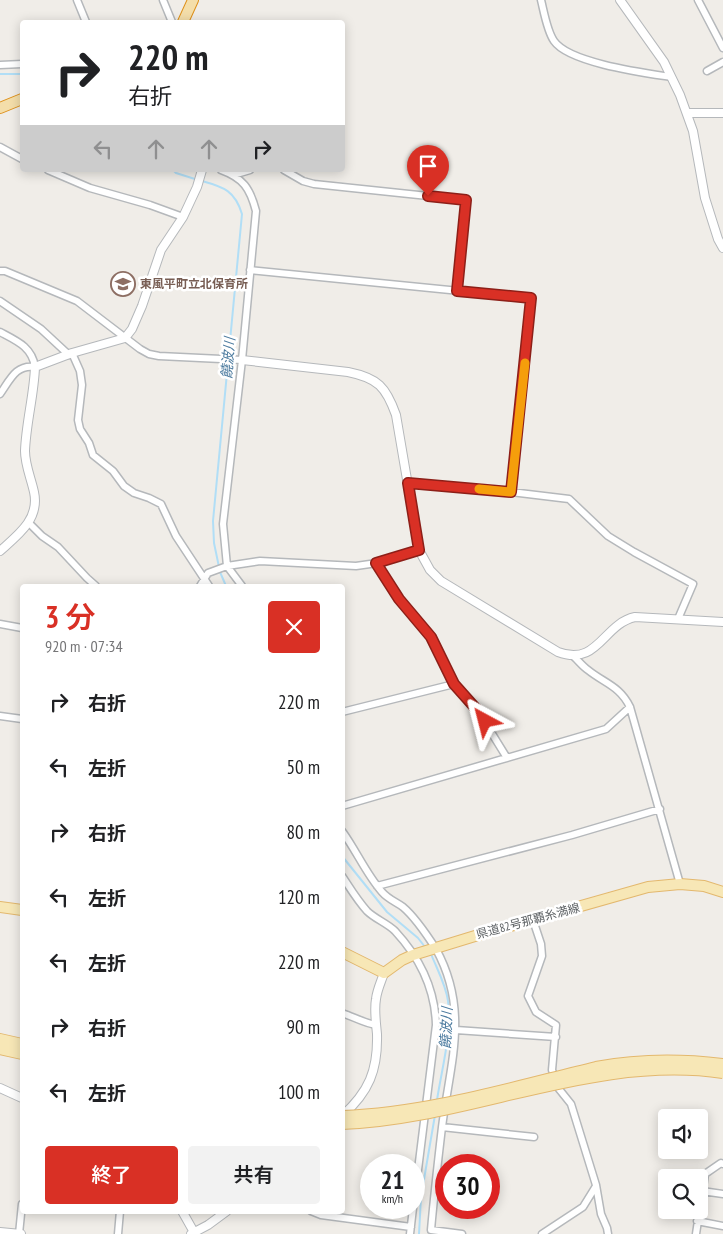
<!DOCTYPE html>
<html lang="ja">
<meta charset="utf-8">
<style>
:root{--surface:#fff;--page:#f2f2f2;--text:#202124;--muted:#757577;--accent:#d93025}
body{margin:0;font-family:"PT Sans Narrow","Noto Sans JP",sans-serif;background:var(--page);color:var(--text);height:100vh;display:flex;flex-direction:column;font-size:19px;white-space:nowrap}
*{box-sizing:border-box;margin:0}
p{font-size:16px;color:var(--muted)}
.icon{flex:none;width:28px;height:28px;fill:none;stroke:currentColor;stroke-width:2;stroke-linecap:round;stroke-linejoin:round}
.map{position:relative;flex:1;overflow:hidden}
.details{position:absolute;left:20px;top:584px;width:325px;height:630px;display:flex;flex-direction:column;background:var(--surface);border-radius:5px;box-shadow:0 2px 12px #0003}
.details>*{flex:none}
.top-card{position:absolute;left:20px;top:20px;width:325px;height:152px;border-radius:5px;box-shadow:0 2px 12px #0003;background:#fff;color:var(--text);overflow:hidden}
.buttons{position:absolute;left:658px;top:1109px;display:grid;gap:10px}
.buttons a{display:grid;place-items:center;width:50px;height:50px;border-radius:5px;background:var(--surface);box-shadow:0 2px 12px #0003;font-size:25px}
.speed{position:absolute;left:360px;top:1154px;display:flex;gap:10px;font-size:25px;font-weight:700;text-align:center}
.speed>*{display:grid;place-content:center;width:65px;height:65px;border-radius:50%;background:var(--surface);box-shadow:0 2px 12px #0003;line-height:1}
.speed small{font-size:12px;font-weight:400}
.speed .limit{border:8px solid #d22;background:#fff;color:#111}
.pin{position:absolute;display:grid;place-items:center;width:42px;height:42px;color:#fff;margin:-51px -21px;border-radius:50% 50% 50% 0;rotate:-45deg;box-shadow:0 0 5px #0007}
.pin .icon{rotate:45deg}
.me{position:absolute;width:55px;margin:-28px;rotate:322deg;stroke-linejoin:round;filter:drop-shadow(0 0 4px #0008)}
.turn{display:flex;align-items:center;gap:18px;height:105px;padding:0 25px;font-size:22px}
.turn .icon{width:65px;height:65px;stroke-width:2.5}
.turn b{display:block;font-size:35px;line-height:42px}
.lanes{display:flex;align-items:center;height:48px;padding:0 25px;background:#0003;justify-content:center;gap:25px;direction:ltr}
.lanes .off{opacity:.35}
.round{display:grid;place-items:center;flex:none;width:52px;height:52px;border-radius:5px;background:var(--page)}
.head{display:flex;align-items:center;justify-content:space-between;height:85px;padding:0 25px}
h1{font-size:30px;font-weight:600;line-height:38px;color:var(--accent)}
.primary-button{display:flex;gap:10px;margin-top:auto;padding:10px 25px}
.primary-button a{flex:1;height:58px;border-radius:5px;background:var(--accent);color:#fff;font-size:20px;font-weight:600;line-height:58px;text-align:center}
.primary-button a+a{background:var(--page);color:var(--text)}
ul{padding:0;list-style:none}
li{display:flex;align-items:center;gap:15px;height:65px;padding:0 25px}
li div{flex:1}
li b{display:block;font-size:19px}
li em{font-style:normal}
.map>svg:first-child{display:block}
</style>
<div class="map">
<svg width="723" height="1234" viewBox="0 0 723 1234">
<rect width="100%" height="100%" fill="#f0ede8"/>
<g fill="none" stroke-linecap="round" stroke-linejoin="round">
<path stroke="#b1def6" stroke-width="2" d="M0,74H22
M173,170L176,173L198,180
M202,181C224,187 235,191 242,214L213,521L214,543L219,567
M220,572L226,586
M342,856L387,912L418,938L425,947
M431,954C437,969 446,985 448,1001C452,1034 442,1067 437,1100
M419,1234L421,1197L435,1115"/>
<defs>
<path id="minor" d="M77,0L86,22
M163,0L172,22
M541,0C544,12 547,31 554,41C569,63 645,73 671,77
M698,0L723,48
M0,65L22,64
M707,71L723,62
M0,147L22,159
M48,170L90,188L150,205L183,217
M221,170C243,178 250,188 256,211L242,360L223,524L227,566L242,586
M284,170L303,181L314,184L466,200L457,291
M233,175L250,170
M250,270L531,298L511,492
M0,271H5L77,301L140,349L149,354L159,356L242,360
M0,301L41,329L69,355
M0,332C17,341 32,347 35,367C16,364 10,380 0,394
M72,353L80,371L82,385L78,420L80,429L89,443L93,455L113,471L124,486L134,493L149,498L161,504L176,536L209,586
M408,483L511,492L569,499L608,536L634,552L693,584L678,619
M29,523L42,536L58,547L87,578L96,586
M377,563L399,599L431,637L454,684L478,711L507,758
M200,586L208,573L227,566L260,561L356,566L377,563L419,550
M0,624L22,628
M573,656C578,660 582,666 588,670C604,683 620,686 630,707L680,884
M342,712L454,684
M0,716L22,719
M342,806L606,729L630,707
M342,831C356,850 366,874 382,892C388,899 396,902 403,907C416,918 427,935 436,949C470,1011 450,1063 442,1127C438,1161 434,1196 431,1230L462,1234
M342,876C350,888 357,900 367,911C375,919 387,923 395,931C420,958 435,989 436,1025L414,1202
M377,886L572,835L660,809
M533,920L541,944L542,956L528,996L536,1012L556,1025L552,1070L559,1089L571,1104L596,1185L601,1214L607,1228L608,1234
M342,1013C354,1017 364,1023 376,1025
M456,1030L556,1037
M442,1127L534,1137
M702,1191L723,1194
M311,1211L321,1215L411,1227
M697,1221L723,1226
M19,1234L22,1204
M118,1234L120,1211
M410,1234L413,1208
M542,1234L583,1207L596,1186
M696,1234L705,1174L721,1163L723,1164"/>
<path id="tertiary" d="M620,0L664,62L680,95L693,131L705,198L718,239L723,248
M687,113H723
M242,360L348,372C378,378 386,387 396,415L419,550L430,570L441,581L558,652C598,667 603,624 635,617L723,622
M0,551C18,535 40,519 34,492C31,478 25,465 25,451C26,423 34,395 35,367L72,353L125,338L132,329L142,306L161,250L183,217L197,187L202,170
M0,1088L22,1098
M342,1116C369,1092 378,1070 377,1034C376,1023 374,1010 376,999C377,990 381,982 384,973
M182,1211L195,1234
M0,1232L21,1234
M191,1234L208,1225L227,1211"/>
<path id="primary" d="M0,907L22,910
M342,952L384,973L402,960L413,955L475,936L648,887L680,884L704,886L723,892
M0,1039L22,1044
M0,1049L22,1054"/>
<path id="trunk" d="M183,22L193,0
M0,108L22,99"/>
</defs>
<use href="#minor" stroke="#b5b8bb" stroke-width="9"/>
<use href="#tertiary" stroke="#b5b8bb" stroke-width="10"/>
<use href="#primary" stroke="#e3b86e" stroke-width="12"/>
<use href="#trunk" stroke="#de9019" stroke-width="12"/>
<use href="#minor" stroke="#fff" stroke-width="6"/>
<use href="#tertiary" stroke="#fff" stroke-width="8"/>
<use href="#primary" stroke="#f7e7b6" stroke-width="10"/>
<use href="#trunk" stroke="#f4deaa" stroke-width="10"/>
<defs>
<path id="primary-bridge" d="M342,1116C427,1113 513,1087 596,1067C638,1059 681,1059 723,1064
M342,1124C471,1119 593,1054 723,1073"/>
</defs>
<use href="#primary-bridge" stroke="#e3b86e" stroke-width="12" stroke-linecap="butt"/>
<use href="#primary-bridge" stroke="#f7e7b6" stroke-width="10"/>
</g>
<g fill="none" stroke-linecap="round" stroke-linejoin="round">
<defs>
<path id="route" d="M428,196L466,200L457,291L531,298L511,492L408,483L419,550L376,563L399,599L431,637L454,684L478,711L485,721"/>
</defs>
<use href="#route" stroke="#8d1f18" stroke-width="12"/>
<use href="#route" stroke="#d93025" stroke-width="9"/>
<path stroke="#f59e0b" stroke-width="9" d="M479,489L511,492L525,363"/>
</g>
<defs>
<symbol id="school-ring" viewBox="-11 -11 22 22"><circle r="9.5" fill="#fff" stroke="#8d6e63" stroke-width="1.5"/><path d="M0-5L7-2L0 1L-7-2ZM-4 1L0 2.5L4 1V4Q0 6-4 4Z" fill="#8d6e63"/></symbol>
</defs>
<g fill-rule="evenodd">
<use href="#school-ring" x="109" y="270" width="28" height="28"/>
</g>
<g text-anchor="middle" stroke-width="5" stroke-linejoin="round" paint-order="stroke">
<g font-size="12" font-weight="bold" fill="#785e54" stroke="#fff" text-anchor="start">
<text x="140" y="288">東風平町立北保育所</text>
</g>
<g font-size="12" fill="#5f6366" stroke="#fff">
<text transform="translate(528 921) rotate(-15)" y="4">県道82号那覇糸満線</text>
</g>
<g font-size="14" font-style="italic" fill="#4c7b9f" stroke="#fff">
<text transform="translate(228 358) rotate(-85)" y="5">饒波川</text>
<text transform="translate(446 1028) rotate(-87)" y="5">饒波川</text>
</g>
</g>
</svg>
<div class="buttons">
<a><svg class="icon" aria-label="sound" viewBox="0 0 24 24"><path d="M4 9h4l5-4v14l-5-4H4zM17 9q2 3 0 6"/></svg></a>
<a><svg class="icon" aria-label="search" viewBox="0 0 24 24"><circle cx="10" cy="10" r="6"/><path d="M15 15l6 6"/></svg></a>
</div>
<div class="speed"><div>21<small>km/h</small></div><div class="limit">30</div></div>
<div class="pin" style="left:428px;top:196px;background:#d93025"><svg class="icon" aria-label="arrive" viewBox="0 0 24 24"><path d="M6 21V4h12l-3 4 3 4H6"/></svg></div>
<svg class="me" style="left:485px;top:721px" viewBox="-20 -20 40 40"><path d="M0-17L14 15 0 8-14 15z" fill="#d93025" stroke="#fff" stroke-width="4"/></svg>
<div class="top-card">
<div class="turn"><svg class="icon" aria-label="right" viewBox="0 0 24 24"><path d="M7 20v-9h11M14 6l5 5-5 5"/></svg><div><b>220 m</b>右折</div></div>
<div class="lanes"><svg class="icon off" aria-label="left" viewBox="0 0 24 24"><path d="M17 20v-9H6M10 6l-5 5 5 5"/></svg><svg class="icon off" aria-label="ahead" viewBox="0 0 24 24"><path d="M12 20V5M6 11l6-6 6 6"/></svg><svg class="icon off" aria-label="ahead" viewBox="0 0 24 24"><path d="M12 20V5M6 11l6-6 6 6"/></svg><svg class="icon" aria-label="right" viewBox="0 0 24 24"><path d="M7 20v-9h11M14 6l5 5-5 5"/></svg></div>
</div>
<section class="details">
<div class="head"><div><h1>3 分</h1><p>920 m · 07:34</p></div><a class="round" style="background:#d93025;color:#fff"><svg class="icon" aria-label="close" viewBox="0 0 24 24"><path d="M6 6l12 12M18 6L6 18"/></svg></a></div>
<ul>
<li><svg class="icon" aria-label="right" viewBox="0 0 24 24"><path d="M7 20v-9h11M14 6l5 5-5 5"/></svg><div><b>右折</b></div><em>220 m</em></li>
<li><svg class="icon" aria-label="left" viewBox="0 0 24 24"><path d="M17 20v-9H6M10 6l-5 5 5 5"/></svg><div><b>左折</b></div><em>50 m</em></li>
<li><svg class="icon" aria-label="right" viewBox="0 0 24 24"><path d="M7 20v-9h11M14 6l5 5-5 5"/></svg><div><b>右折</b></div><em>80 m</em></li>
<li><svg class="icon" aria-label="left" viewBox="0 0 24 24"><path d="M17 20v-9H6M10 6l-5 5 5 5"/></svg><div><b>左折</b></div><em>120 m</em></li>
<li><svg class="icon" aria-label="left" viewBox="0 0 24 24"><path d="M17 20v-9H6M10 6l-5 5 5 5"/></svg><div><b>左折</b></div><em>220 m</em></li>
<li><svg class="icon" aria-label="right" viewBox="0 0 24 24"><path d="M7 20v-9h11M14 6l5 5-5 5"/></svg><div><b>右折</b></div><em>90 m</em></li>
<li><svg class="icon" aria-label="left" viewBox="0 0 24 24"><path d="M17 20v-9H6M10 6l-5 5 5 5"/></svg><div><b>左折</b></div><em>100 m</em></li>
</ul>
<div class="primary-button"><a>終了</a><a>共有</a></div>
</section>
</div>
